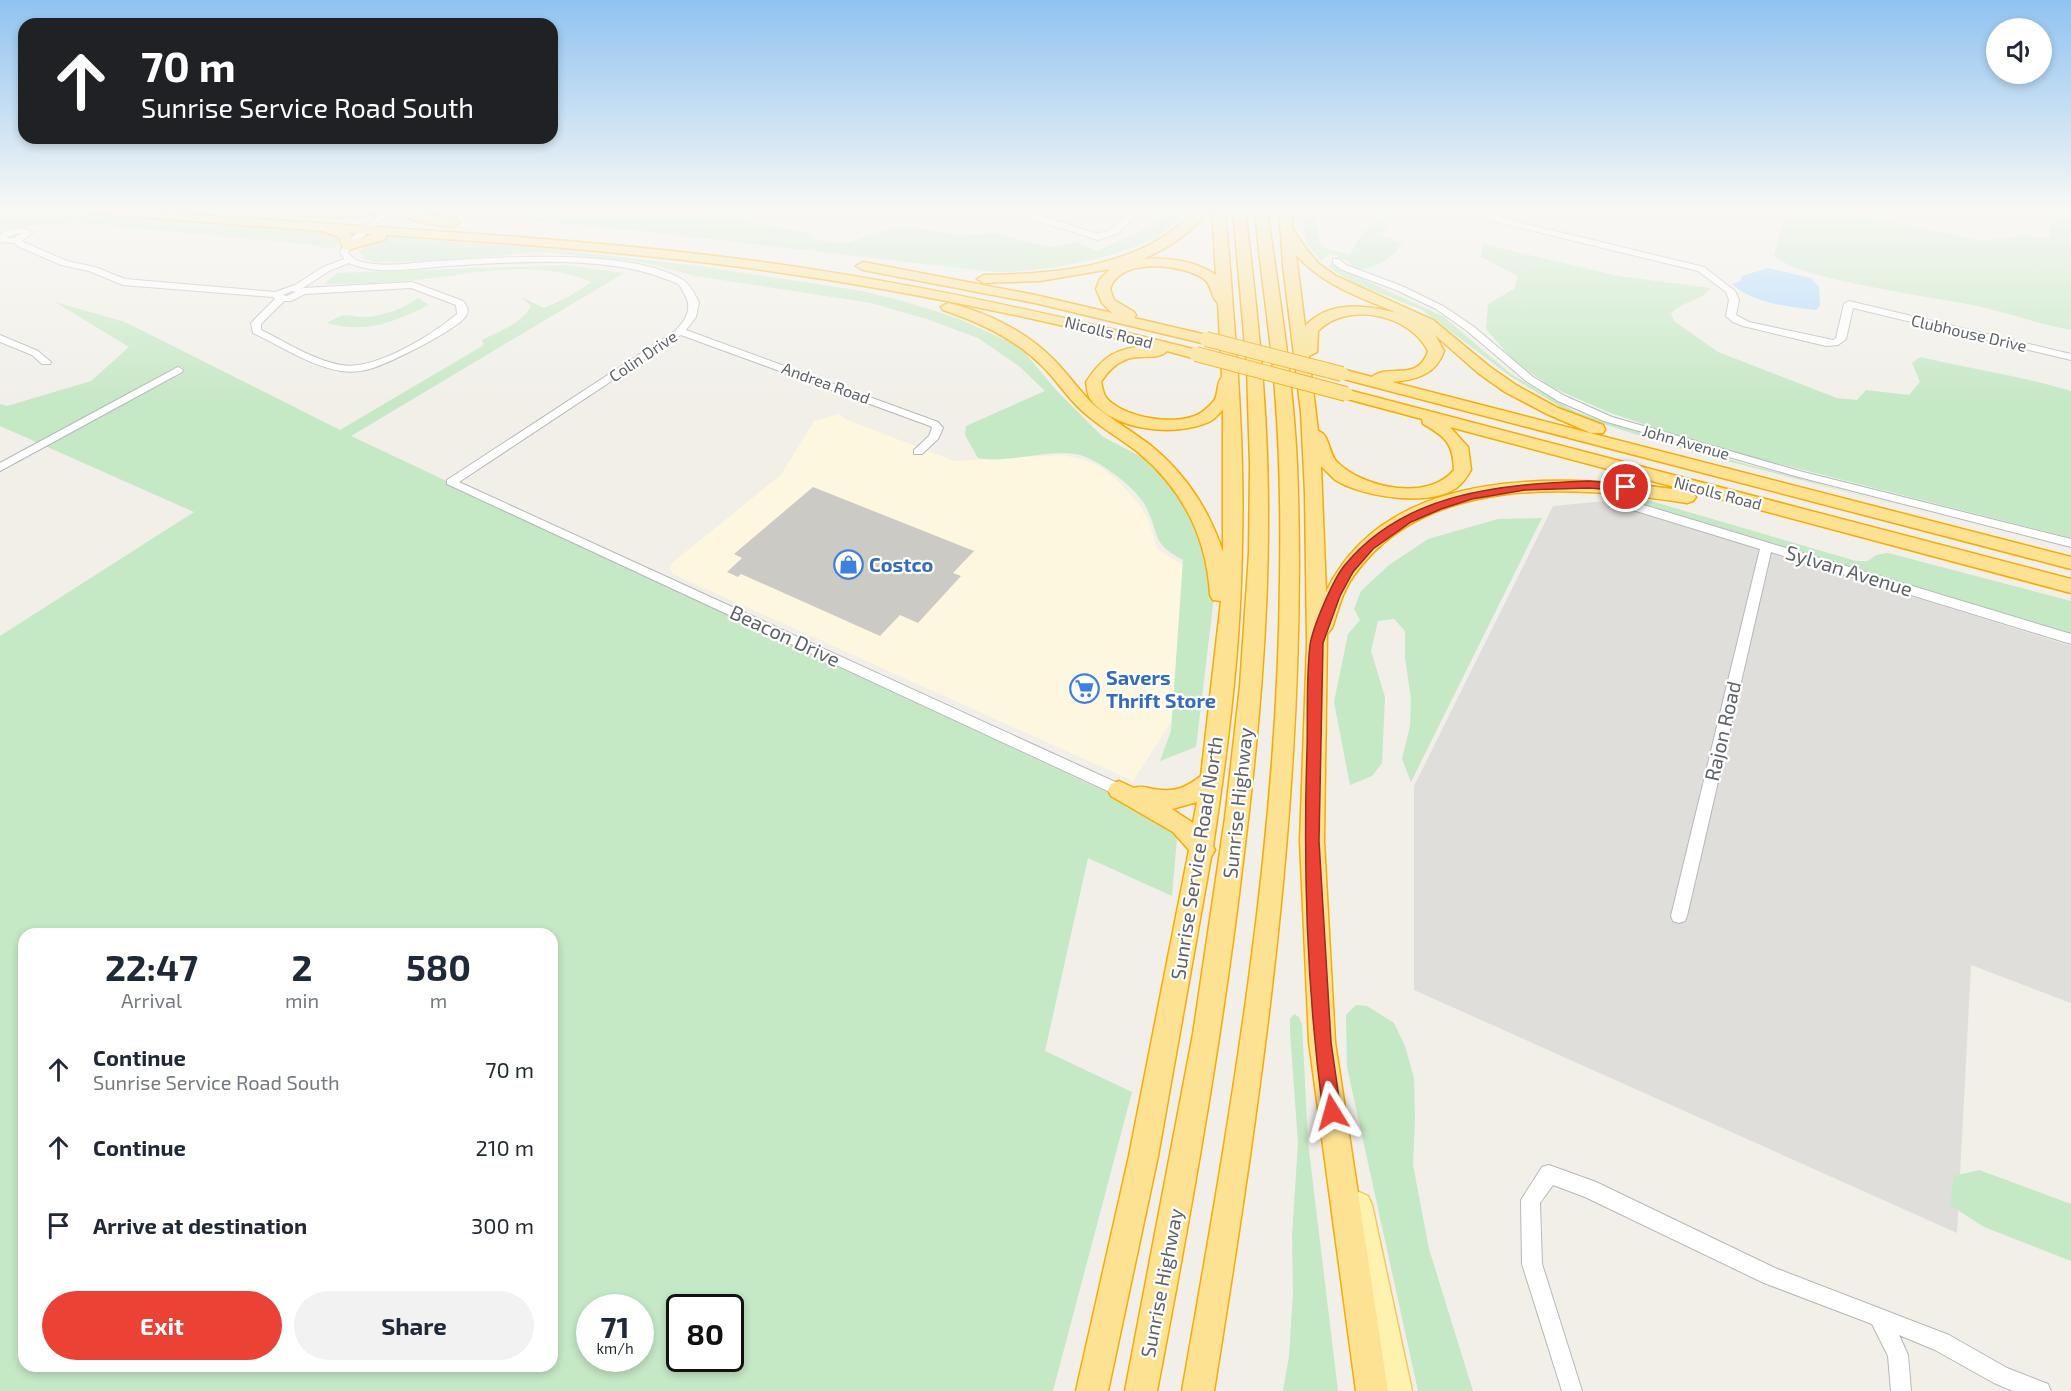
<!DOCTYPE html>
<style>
:root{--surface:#fff;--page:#f2f2f3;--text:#1f2937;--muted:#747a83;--accent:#ea4335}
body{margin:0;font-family:"Exo 2",sans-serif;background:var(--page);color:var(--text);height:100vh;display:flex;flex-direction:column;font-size:22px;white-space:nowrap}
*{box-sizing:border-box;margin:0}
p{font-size:20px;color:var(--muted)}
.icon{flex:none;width:33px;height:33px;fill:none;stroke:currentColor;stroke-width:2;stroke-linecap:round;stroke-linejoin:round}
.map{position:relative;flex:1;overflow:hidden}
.side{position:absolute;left:18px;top:928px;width:540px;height:444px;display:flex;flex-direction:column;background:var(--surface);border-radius:18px;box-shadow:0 3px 9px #0003}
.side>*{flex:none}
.guide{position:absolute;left:18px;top:18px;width:540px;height:126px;border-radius:18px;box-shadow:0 3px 9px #0003;background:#202124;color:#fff;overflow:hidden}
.tools{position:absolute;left:1986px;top:18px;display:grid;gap:12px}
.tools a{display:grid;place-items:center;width:66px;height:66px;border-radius:50%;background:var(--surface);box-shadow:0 3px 9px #0003;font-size:30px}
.speed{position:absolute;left:576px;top:1294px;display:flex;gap:12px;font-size:30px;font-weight:700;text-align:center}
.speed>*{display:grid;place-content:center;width:78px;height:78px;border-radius:50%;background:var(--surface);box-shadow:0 3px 9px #0003;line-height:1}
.speed small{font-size:15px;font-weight:400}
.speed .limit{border:3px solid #111;border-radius:9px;background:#fff;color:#111}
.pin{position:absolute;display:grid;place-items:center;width:51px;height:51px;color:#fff;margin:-26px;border:3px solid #fff;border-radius:50%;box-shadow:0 2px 6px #0007}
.me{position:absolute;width:66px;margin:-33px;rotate:352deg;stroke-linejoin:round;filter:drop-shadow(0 0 4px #0008)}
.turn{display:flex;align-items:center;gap:21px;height:126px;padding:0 24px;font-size:27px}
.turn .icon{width:78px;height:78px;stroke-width:2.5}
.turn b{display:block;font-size:42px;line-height:51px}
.eta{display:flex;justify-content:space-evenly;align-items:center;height:102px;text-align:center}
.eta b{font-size:36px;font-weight:700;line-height:42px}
.button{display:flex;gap:12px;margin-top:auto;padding:12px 24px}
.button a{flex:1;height:69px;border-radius:36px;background:var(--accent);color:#fff;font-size:24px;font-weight:700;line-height:69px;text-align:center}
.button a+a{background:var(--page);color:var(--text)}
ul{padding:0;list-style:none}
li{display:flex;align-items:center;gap:18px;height:78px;padding:0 24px}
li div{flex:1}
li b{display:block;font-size:22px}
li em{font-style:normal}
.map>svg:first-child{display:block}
</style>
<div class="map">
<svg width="2071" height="1391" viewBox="0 0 2071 1391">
<rect width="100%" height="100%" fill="#f1efe8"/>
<path fill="#fef7e0" d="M839,414L845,419L954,461L1063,455L1084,460L1099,466L1116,479L1139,504L1148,519L1157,549L1183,565V644L1171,722L1133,781L673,574L670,568L673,562L781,475L814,421Z"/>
<path fill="#e0deda" d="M1606,501L2071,646V1003L1971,965L1957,1233L1414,990V786L1553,506Z"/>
<path fill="#c5e8c5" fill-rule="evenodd" d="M0,209H35L325,233L340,238L334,248L325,249L317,245L78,223L0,228Z
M417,209H477L562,217H674L719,209H753L743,217L749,222L809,233L813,239L830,243H848L892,227H913L961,236L993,233L1049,247L1077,242L1097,251L1149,227L1161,209H1190C1180,217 1170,229 1158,236C1116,259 1043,272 995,272L631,230L434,213Z
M1302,209H1313L1321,247L1350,255L1360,236L1390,209H1399L1382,235L1402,243C1394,258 1372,271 1355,269L1348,261L1329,253L1321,261L1307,244Z
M1786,209H1833L1982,241L2018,236L2050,238L2049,209H2071V330C2042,325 2015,315 1986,308C1950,299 1790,279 1774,255Z
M390,237L551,249L705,267L862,291L903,301L957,318L1019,346L1058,392L1103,437L1140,456L1179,494L1205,547L1214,597L1196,747L1160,761L1171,731L1183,560C1149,542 1161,534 1145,505C1135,487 1096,457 1075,454C1047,449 1006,464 978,458L965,435L966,426L1045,391L1020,367L978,338L930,320L871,303L696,276L650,264L619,259L537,252L438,261L373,262L365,259L359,251L379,239Z
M1483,244L1618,276L1711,288C1700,302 1683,301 1671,313L1674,321L1718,352L1837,398L1857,400L1866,390L1909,395L1920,382L1912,363L1920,357C1970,369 2022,376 2071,391V538L1749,456L1687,439L1608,412L1549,386L1512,359L1486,329L1488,304L1514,289L1518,276L1481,257Z
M1331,264L1444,317L1511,374L1576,412L1690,449L1905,507L1689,451L1572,414L1510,376L1422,310L1347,280L1328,266Z
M564,265L624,273L351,436L1178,826L1172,896L1088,858L1045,1051L1132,1092L1053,1391H0V636L194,512L0,426V404L7,406L91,381L129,347L55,302L125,322L340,430L484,345L482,340C500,331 521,324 531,306L521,297L544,308L568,297L592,282C537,258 473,274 416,280C386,283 355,283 324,284L337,273ZM24,934H552V1366H24ZM590,1308H640V1359H590ZM680,1308H730V1359H680Z
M418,298L429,305C393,322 368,334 327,323C351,309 346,318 368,317C386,315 404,308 418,298Z
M1644,499L1856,561H1868L1876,555L1888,553L2071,601V636L1639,503Z
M1542,518L1411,782L1402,759L1410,726L1411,699L1405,657V631L1394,619L1378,621L1371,651L1385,697L1382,763L1372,776L1350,785L1334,702L1348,634L1360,620L1354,609L1361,591L1389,565L1428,539L1498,519Z
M1356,1005L1367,1006L1394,1023L1405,1046L1414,1078L1415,1119L1413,1165L1429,1249L1473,1391H1418L1347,1067L1346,1015Z
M1294,1014L1299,1017L1302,1024L1308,1142L1338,1391H1283L1289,1356L1293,1293L1292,1236L1298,1143L1290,1032V1019Z
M1979,1170L2071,1204V1261L1984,1227L1950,1205L1954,1176Z"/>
<path fill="#aadaff" d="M1768,268L1811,278L1819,287L1820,306L1816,310C1789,307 1752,303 1732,284L1740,281L1742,276Z"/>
<path fill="#cccac5" d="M813,487L974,551L953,573L961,576L918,623L900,615L880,636L741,574L738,577L727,572L742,558L734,554Z"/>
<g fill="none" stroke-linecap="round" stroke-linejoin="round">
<defs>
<path id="minor" d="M385,209H393L351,248L348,252C352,258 356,261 362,262C386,268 415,262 440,261C500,257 633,248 683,280C690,284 695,295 699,302L696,317L686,330L938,422L943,428L938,439L922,454H914V450L929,436L932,428L930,426L681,335L459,482L1124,786L1126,790L1124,794L1119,796L1114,794L447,484V480L675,331C685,321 693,309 685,295C683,292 681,286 678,284C675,282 669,280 665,279C606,255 512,262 448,266C416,268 379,276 349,263L329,271L303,288L412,282L463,301C466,305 469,308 467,314C462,328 389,363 373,368C363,371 352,373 341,371C310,366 281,346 253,333L251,323L275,299L273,297L123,285L89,271L61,265L17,246L15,243L0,242V235C9,227 23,226 33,232L22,241L23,242L67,261L95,267L125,279L275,292L295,285L323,267L344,259L340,252L345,244ZM18,233H22L14,238H6ZM411,288L456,305L457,314C432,335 375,371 341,365C313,360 286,342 261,330V324L284,301H291L305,294ZM292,291L296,292L287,296L283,295Z
M1014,209H1023L1022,210L1098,234L1110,230L1135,209H1144L1116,234L1098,240L1013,213Z
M1470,209H1480L1510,220L1704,267L1735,291L1739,300L1736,315L1749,322L1833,340L1836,338L1844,304L1849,301L2071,354V360L1853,308L1846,339L1838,345L1826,346L1743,326L1733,322L1726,316L1729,300L1726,292L1698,271L1504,224L1484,218Z
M1333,259H1339L1346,265L1402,286L1443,306L1473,326L1533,377L1565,396L1612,417L1803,472L2071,539V547L1795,476L1604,421L1558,401L1526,381L1466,330L1436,309L1396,290L1340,269L1333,263Z
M0,335L38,351L51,362L50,364H42L32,355L0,342Z
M178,367L183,370L182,372L0,471V463Z
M1627,500L2071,634V644L1771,552L1687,916L1685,921L1679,923L1673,921L1671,916L1760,549L1623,507L1621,504Z
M1549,1165L1596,1182L1775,1268L1949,1335L2007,1368L2048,1384L2051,1391H2013L1994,1383L1935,1350L1899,1335L1908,1355L1911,1391H1891L1888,1356L1872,1324L1764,1283L1585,1197L1553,1185L1540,1203L1542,1264L1582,1391H1562L1522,1264L1521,1200L1542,1167Z"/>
<path id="major" d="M1359,1192L1368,1196L1372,1205L1412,1391H1384L1346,1205L1350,1196Z"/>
<path id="highway" d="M81,209H127C334,227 541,233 747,260C900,280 1051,313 1201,351L1204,354L1196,359L1167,351C1152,366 1127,342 1101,382C1102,386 1103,392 1105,396C1120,418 1181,428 1202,412C1206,409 1213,403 1215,399C1219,391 1216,383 1222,377L1218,303C1210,297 1213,286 1204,279C1183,264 1119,257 1110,289L1114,300L1134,312L1136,315L1134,318L1211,336L1214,339L1211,342L1206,344L1035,303L863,270L856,266L863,262L1035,295L1112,313L1102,303L1096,289L1100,279L1110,269L1040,281L984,283L977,279L984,275C1060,274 1143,267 1197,209H1210C1192,233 1170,247 1143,259C1167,257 1196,261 1216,275L1212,209H1224C1229,246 1231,284 1234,322C1240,396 1244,470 1242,544C1241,646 1228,747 1213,846L1215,850L1211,857L1158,1156L1108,1391H1076L1129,1156L1189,850L1173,832L1111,796L1108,790L1111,784L1119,781L1134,788C1142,785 1147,788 1154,789C1174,793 1185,788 1201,776L1221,601L1213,600L1210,595C1207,538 1183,490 1139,453C1120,438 1098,426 1081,410C1066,396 1056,379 1041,365C1014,338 979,322 943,310L941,307L948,303C987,312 1027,332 1055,361C1069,375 1080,392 1094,405C1112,420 1132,431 1150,445C1185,473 1209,510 1223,552V409C1219,414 1215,419 1209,422C1175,437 1115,431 1091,400C1087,395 1087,388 1086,382C1103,356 1116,348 1148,346C1016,313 882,286 748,268C628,252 508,243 387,235L386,239L348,250L343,249L339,237L322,231L87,213ZM350,233L373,234L353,240ZM1197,802L1193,823L1172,809Z
M301,209H382L381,212L357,217L306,216L301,215L300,212Z
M395,209C415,209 437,215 457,220L459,223L452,227C434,224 406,223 395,209Z
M1233,209H1245C1257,308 1268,407 1268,507C1269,623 1258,739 1244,853C1223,1034 1191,1213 1157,1391H1125L1193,1034L1225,818L1240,686L1249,553L1250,465L1247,369Z
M1255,209H1267C1279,294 1293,379 1297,464C1309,776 1263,1084 1214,1391H1182C1229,1123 1278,851 1280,578C1281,508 1280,439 1273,369C1268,316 1259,262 1255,209Z
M1279,209H1291L1293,230L1307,250L1319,264L1336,276L1433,320L1490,367L1516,385L1558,408L1603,425L1605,429L1603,433H1591L1547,414L1505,392L1478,373L1435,335L1444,351C1436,375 1415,380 1392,382L2071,557V569L1336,377L1334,374L1336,371L1342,369L1372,377C1389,363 1418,383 1428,351C1410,314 1347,301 1318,331L1317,352L1309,356L1318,431C1330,434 1328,453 1337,462C1363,488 1428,502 1454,470C1453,443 1446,437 1423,424L1422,419L1340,397L1338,394L1340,391H1352L2071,579V593L1450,427L1468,447L1471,470C1468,475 1464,481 1460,485C1435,509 1360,497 1334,479C1330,475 1325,470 1321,466L1326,592C1388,462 1569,474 1687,491L1693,493L1696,497L1693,501L1687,503C1577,486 1425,472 1353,577C1342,592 1338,611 1332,628L1327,634L1324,841L1335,1042L1388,1391H1356L1309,1042L1300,841L1307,643L1305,493L1301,412L1283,265ZM1296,255C1324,286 1360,297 1397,313C1365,305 1330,300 1305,326Z"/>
</defs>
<use href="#minor" stroke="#b5b8bc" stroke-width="2"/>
<use href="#major" stroke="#f2c960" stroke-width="3"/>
<use href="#highway" stroke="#f9ab00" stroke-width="3"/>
<use href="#minor" fill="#fff" fill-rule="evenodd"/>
<use href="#major" fill="#fff2af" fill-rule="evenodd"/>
<use href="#highway" fill="#fde293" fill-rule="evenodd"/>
<defs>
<path id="highway-bridge" d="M1206,339L1342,374
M1196,354L1346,394"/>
</defs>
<use href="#highway-bridge" stroke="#f9ab00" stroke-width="16" stroke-linecap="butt"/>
<use href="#highway-bridge" stroke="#fde293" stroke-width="14"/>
</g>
<linearGradient id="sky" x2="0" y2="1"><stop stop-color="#8fc3f1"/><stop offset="0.52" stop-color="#f9f8f5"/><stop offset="1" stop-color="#f9f8f5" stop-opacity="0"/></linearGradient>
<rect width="2071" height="403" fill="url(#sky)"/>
<path fill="#ea4335" stroke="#982c22" stroke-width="1.5" d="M1589,481L1626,484L1632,487L1626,491L1589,488L1525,490L1472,499L1441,509L1411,522L1373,549L1353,572L1340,596L1323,643L1319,841L1331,1042L1341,1112L1339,1118L1332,1121L1326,1118L1323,1112C1307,992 1303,870 1307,749C1308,715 1306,679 1310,645C1313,626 1333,580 1344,566C1404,492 1501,484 1589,481Z"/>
<defs>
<symbol id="shop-ring" viewBox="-11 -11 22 22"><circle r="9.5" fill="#fff" stroke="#3f7fe0" stroke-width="1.5"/><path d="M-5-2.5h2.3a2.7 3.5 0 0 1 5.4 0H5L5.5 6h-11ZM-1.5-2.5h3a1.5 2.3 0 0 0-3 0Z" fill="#3f7fe0"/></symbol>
<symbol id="supermarket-ring" viewBox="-11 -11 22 22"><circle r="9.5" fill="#fff" stroke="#3f7fe0" stroke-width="1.5"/><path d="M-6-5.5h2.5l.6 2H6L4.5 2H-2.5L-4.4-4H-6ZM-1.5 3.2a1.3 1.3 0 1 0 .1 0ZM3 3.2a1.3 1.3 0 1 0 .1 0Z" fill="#3f7fe0"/></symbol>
</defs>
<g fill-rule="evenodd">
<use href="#shop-ring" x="832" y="548" width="33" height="33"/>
<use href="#supermarket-ring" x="1068" y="672" width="33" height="33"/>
</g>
<g text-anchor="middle" stroke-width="4.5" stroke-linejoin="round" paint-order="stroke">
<g font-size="16" fill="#5f6368" stroke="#fff">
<text transform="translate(1109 332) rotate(14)" y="6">Nicolls Road</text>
<text transform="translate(1969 333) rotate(13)" y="6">Clubhouse Drive</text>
<text transform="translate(643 356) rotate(-34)" y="6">Colin Drive</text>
<text transform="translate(826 383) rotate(20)" y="6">Andrea Road</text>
<text transform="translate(1686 442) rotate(16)" y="6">John Avenue</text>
<text transform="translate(1718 493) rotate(15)" y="6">Nicolls Road</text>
</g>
<g font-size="20" font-weight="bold" fill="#366cbe" stroke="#fff" text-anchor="start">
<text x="869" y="572">Costco</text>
<text x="1106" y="685">Savers<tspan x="1106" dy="23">Thrift Store</tspan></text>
</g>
<g font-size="20" fill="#5f6368" stroke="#fff">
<text transform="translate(1849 571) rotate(17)" y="7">Sylvan Avenue</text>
<text transform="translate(785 636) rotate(25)" y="7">Beacon Drive</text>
<text transform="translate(1723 731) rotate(-77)" y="7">Rajon Road</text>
<text transform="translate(1238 803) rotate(-84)" y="7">Sunrise Highway</text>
<text transform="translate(1197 858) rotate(-81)" y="7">Sunrise Service Road North</text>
<text transform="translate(1162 1283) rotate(-79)" y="7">Sunrise Highway</text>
</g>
</g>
</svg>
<div class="tools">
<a><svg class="icon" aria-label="sound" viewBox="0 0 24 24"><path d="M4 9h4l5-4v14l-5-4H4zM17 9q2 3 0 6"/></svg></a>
</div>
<div class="speed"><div>71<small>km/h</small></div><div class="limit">80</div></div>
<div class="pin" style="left:1626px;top:487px;background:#d93025"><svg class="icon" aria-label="arrive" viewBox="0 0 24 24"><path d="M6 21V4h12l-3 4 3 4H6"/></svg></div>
<svg class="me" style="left:1332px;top:1112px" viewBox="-20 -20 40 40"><path d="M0-17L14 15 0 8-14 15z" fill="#ea4335" stroke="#fff" stroke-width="4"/></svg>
<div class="guide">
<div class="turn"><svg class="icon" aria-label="ahead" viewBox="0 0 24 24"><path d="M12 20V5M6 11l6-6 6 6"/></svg><div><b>70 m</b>Sunrise Service Road South</div></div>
</div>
<section class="side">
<div class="eta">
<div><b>22:47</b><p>Arrival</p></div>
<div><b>2</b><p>min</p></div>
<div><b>580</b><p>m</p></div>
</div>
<ul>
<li><svg class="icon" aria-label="ahead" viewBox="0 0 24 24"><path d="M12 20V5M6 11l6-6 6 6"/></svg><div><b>Continue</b><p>Sunrise Service Road South</p></div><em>70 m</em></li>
<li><svg class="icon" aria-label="ahead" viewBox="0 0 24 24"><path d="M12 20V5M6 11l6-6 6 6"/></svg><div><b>Continue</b></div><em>210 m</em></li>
<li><svg class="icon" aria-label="arrive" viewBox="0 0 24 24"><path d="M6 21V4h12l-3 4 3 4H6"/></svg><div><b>Arrive at destination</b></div><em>300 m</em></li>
</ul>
<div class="button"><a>Exit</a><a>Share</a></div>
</section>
</div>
